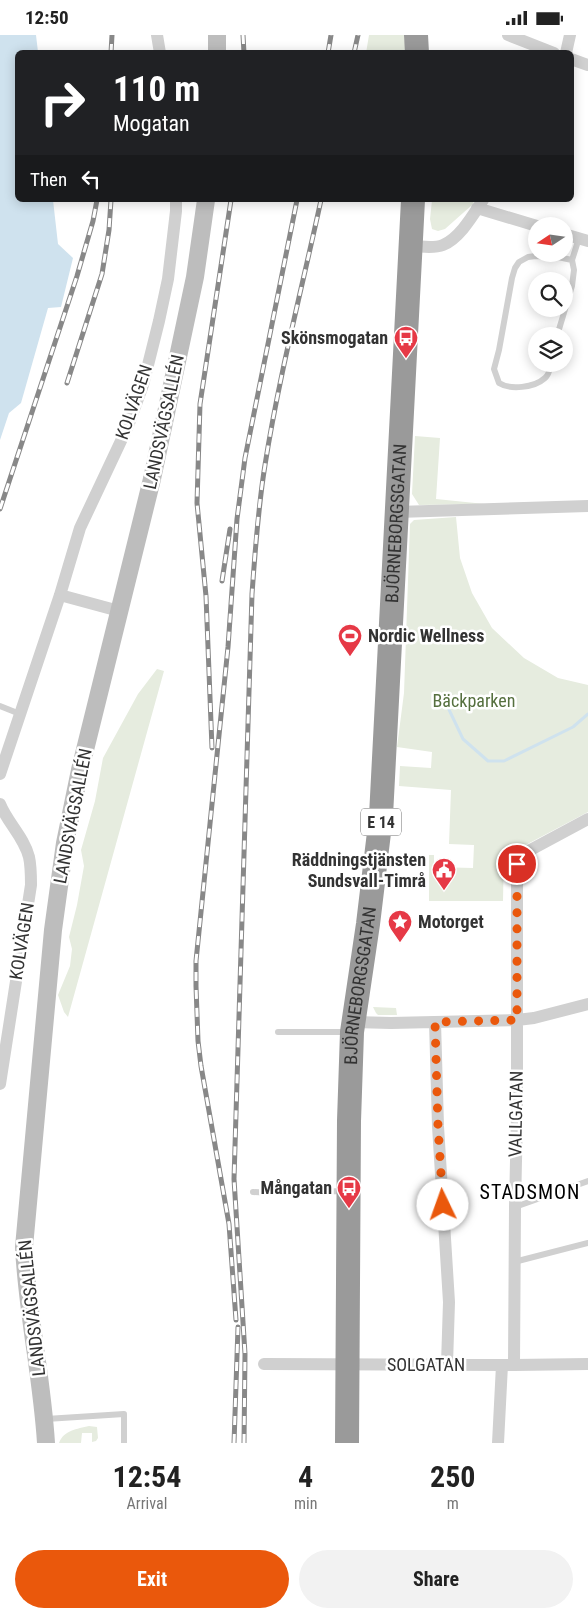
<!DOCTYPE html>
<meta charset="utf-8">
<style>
:root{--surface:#fff;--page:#f2f2f2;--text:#222;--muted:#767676;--accent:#ea580c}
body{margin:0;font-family:"Roboto Condensed",sans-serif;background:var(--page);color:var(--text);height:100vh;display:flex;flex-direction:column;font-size:19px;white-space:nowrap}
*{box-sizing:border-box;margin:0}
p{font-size:16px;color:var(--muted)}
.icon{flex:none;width:28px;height:28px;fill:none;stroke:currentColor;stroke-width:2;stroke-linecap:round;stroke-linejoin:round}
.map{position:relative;height:1408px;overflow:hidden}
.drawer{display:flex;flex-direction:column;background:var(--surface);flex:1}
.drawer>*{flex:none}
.guide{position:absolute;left:15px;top:15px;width:559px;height:152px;border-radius:8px;box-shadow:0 2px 12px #0003;background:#202124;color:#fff;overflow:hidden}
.needle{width:32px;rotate:257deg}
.fabs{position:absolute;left:528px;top:182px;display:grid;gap:10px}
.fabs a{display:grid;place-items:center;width:45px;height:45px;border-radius:50%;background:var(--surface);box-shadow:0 2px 12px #0003;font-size:25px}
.pin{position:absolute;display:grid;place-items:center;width:42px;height:42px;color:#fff;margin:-21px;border:2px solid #fff;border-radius:50%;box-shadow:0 1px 5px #0007}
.me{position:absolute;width:55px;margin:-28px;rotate:357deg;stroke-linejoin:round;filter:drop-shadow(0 0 4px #0008)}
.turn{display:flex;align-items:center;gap:18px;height:105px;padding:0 15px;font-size:22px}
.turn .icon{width:65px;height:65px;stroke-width:2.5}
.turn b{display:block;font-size:35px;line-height:42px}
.then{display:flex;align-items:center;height:48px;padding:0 15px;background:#0003;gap:10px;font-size:19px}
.eta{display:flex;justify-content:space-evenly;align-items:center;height:85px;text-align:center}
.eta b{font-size:30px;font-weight:700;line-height:35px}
.primary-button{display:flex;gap:10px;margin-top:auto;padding:10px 15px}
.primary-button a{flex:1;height:58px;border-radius:30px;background:var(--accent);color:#fff;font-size:20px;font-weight:700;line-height:58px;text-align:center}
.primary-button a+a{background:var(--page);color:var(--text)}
.status{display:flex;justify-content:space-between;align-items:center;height:35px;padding:0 25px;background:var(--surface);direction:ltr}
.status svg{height:14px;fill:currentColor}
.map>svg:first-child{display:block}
</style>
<div class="status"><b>12:50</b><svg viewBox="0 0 49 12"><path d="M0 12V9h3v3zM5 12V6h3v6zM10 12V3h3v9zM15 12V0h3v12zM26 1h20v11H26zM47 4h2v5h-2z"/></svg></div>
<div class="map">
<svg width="588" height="1408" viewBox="0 0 588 1408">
<rect width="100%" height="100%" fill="#fff"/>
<path fill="#e6ecdf" d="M369,0H404L406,17L366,18Z
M432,165H475L472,170L445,194L438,196L432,194L430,184Z
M415,401L440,403L436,464L485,469L419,470L412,459Z
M456,482L460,523L472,558L492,593L524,623L558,643L588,650V777L518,814H504L503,866H429V820H434V832L473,833L474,810L449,809L451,755L399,751L400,731L431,733L432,717L397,712L404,658L410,489L414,485Z
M157,634L164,636L68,982L64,977L58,960L70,931L72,914L69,902L77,870L84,831L81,815L95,766L103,723L138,659Z
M373,972L396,973L397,980H378L376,978Z
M89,1391L97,1392L98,1403L96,1406L92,1407V1398H82L81,1408H59C64,1395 77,1394 89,1391Z"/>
<path fill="#cfe2ee" d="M0,0H36L38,17L18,18V165H53L58,209L73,223L61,272L48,273L21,368L9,378L0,405Z"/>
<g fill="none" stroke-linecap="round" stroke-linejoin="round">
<path stroke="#cfe2ee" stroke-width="3" d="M442,660L463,704L488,726H504L573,692L588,679"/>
<path stroke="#d0d0d0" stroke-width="6" d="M557,301L572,251L574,235L572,225L579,203
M551,329C550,334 549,340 545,343C534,353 510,355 499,348L494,334L499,315L512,243L515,233L519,227L528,222L536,221L558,222L572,225
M0,671L20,679
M278,997H347
M253,1157L274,1158L345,1156
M515,1172L588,1146
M514,1227L588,1208
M46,1384L124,1379V1408"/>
<path stroke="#d0d0d0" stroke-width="12" d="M157,0L160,18
M508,0L554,18
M566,18L570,0
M571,24L588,30
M477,173L537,191
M564,199L588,206
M411,211C421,211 433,214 443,210C460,203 473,180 483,165
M397,477L588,471
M60,560L119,576
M0,739L60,560L80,493L128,391L143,350L159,286L168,244L176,176V165
M0,769C7,787 24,802 29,822C31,831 31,841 31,850L0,1049
M354,987L391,988L517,985L534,983L588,969
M435,987L438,1091L449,1267L447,1329
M264,1329L514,1330L588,1329
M514,1330L515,1172L517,1079V829L521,820L588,784
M498,1408L502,1330"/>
<path stroke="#bdbdbd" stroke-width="18" d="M217,18V0
M46,1408C42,1342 27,1277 24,1212L53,895L65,808L80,735L152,444L195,242L206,165"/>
<g stroke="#9a9a9a" stroke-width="24">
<path d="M416,0L417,18"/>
<path id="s1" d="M347,1408L349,1086L352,997L368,889L381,781L413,165"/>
</g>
<defs>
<path id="rail" d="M243,0L244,18
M111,18L112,0
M328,18L331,0
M354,18L358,0
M67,348L102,239L109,195L111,165
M0,474L77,241L93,186L97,165
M222,546L230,494
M212,713L206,561L197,468L200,369L231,165
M236,1285L229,1189L201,1031L198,1006L196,951V926L228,612L237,484L245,423L297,165
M234,1408L238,1292
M244,1408L245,1319L234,1144L252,559C255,516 258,473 265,430C279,341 302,253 321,165"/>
</defs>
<use href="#rail" stroke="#888" stroke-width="5"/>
<use href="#rail" stroke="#fff" stroke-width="3" stroke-dasharray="9" stroke-linecap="butt"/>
</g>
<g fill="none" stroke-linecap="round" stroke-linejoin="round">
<path stroke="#ea580c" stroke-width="9" stroke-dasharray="0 16.2" d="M443,1170L438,1091L435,987L517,985V829"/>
</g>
<defs>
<symbol id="bus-pin" viewBox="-11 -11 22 30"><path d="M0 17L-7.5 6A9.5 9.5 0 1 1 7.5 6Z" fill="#e63946" stroke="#fff"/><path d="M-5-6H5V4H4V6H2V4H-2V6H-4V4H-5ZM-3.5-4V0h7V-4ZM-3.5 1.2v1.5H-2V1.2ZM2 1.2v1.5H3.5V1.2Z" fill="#fff"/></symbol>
<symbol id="stadium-pin" viewBox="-11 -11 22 30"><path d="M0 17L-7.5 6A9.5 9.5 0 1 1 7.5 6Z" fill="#e63946" stroke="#fff"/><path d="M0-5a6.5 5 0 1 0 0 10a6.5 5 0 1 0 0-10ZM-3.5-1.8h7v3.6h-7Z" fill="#fff"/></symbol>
<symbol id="civic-pin" viewBox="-11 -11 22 30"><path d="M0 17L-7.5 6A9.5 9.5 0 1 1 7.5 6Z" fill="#e63946" stroke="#fff"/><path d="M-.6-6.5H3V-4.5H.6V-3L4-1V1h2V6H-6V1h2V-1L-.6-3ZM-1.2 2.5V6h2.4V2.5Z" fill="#fff"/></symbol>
<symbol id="sight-pin" viewBox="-11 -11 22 30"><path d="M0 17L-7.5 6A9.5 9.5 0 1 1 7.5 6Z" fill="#e63946" stroke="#fff"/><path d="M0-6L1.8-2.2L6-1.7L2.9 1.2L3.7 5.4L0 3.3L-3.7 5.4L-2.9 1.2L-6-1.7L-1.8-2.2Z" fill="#fff"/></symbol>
</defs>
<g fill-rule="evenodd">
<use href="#bus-pin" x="392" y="289" width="28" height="38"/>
<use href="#stadium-pin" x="336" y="587" width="28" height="38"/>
<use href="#civic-pin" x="430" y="821" width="28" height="38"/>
<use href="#sight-pin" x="386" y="873" width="28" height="38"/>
<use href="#bus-pin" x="335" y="1139" width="28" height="38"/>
</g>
<g text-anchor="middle" stroke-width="5" stroke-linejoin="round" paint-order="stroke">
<rect fill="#fff" stroke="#707070" stroke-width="1" x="361" y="773.5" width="40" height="27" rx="4"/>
<g font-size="16" font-weight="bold" fill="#333">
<text x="381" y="793">E 14</text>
</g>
<g font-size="18" font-weight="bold" fill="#333" stroke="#fff" text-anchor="end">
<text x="388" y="309">Skönsmogatan</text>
<text x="368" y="607" text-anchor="start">Nordic Wellness</text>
<text x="426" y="831">Räddningstjänsten<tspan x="426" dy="21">Sundsvall-Timrå</tspan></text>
<text x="418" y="893" text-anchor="start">Motorget</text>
<text x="332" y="1159">Mångatan</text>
</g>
<g font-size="18" fill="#333" stroke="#fff">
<text transform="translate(134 367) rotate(-71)" y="6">KOLVÄGEN</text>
<text transform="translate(164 387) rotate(-78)" y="6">LANDSVÄGSALLÉN</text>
<text dy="6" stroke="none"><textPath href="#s1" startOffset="922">BJÖRNEBORGSGATAN</textPath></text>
<text transform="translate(73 781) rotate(-79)" y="6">LANDSVÄGSALLÉN</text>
<text transform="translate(22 906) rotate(-81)" y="6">KOLVÄGEN</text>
<text dy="6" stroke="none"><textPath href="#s1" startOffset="458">BJÖRNEBORGSGATAN</textPath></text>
<text transform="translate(516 1079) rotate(-89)" y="6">VALLGATAN</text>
<text transform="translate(32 1273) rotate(-96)" y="6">LANDSVÄGSALLÉN</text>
<text x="426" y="1336">SOLGATAN</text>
</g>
<g font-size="18" fill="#56703f" stroke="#fff">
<text x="474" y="672">Bäckparken</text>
</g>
<g font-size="20" letter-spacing="1" fill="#000" stroke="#fff">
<text x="530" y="1164">STADSMON</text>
</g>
</g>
</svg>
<div class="fabs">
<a><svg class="needle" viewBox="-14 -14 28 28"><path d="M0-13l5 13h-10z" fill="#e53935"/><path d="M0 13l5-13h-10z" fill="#767676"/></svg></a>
<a><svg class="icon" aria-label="search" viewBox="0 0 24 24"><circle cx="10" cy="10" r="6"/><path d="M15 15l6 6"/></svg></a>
<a><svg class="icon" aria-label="layers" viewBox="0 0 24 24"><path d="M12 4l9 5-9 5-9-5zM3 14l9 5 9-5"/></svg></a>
</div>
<div class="pin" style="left:517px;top:829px;background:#d93025"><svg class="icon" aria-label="arrive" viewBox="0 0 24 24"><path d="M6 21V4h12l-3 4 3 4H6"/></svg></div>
<svg class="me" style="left:443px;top:1170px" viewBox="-20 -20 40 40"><circle r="19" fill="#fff"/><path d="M0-13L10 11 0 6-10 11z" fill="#ea580c"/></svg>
<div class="guide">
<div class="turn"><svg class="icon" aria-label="right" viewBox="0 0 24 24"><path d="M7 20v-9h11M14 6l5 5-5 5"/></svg><div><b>110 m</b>Mogatan</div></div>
<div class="then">Then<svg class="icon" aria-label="left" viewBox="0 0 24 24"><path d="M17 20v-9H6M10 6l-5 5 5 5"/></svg></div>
</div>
</div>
<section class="drawer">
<div class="eta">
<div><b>12:54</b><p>Arrival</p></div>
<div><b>4</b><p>min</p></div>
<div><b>250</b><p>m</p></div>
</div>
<div class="primary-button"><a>Exit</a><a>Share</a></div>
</section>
